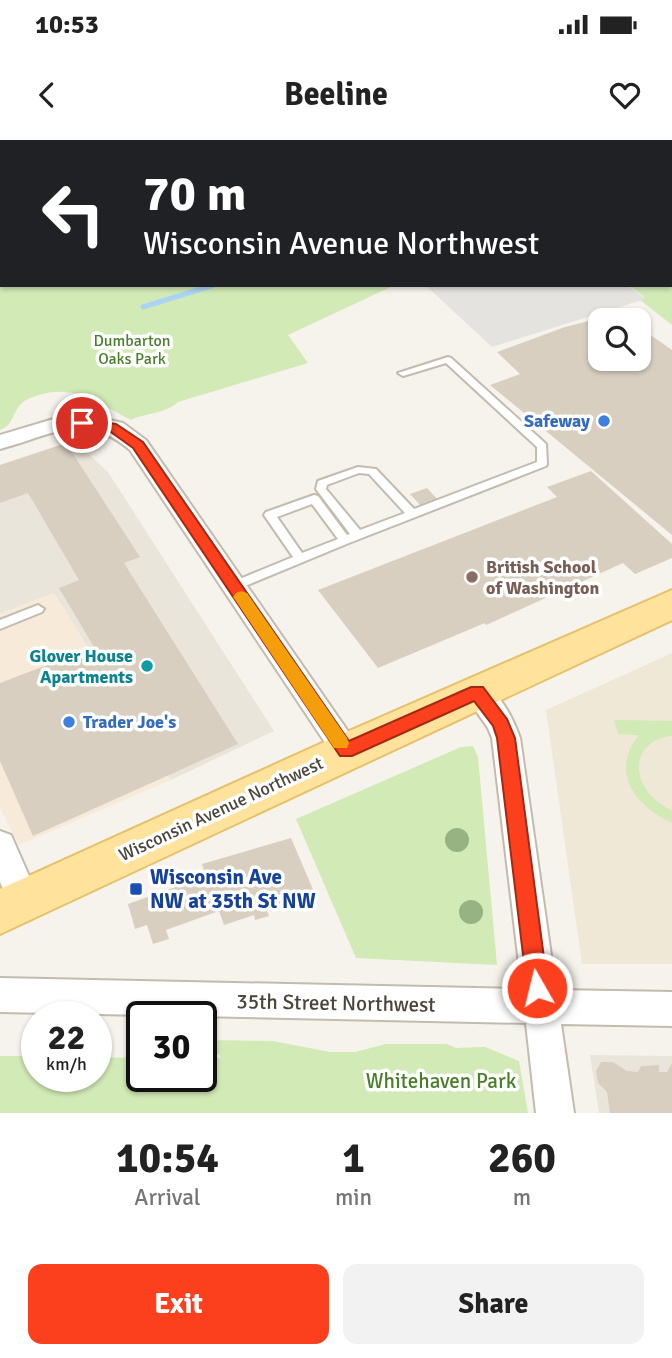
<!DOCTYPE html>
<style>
:root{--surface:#fff;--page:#f2f2f2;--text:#222;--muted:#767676;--accent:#fc3f1d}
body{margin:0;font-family:Signika,sans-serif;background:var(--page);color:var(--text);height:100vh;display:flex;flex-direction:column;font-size:26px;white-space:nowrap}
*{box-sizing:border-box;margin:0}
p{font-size:23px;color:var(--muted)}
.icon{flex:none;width:38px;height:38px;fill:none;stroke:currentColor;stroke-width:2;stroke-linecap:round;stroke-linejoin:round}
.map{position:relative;height:973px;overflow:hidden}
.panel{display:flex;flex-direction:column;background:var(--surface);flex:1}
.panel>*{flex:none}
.guide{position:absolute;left:0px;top:0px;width:672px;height:147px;box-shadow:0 2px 5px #0004;background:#202124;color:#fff;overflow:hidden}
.controls{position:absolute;left:588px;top:168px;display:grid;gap:14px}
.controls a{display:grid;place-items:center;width:63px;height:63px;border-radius:14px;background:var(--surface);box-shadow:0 2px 5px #0004;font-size:35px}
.speed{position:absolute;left:21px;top:861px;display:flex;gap:14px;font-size:35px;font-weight:700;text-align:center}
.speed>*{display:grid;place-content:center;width:91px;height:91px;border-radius:50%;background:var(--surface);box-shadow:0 2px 5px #0004;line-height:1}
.speed small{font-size:18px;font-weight:400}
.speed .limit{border:4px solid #111;border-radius:10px;background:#fff;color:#111}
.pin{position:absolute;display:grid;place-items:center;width:60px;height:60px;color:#fff;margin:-30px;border:4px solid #fff;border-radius:50%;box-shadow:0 2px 7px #0007}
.me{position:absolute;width:77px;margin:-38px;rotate:352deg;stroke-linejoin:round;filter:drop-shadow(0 0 5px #0008)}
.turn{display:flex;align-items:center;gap:24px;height:147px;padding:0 28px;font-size:32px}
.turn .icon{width:91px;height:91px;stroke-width:2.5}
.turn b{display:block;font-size:49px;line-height:60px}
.eta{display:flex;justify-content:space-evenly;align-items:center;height:119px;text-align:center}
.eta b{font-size:42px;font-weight:700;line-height:49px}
.button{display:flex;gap:14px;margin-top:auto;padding:14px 28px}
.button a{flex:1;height:80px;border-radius:14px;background:var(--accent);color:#fff;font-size:28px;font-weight:700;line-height:80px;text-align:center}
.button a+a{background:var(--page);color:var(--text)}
.status{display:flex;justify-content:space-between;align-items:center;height:49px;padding:0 35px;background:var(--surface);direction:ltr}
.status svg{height:19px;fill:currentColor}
header{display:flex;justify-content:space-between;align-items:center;height:91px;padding:0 28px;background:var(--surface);font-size:32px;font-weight:700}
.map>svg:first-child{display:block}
</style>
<div class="status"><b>10:53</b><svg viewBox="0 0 49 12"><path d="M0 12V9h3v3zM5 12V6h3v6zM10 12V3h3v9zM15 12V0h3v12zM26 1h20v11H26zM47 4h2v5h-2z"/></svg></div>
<header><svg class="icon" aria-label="back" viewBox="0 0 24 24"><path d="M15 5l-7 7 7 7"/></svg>Beeline<svg class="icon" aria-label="heart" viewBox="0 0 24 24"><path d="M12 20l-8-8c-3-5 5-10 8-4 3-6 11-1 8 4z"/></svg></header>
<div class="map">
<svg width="672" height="973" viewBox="0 0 672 973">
<rect width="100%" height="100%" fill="#f6f3ec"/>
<path fill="#eae5da" d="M65,305H79L108,332L274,591L171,640L54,453L0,474V325Z
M590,915L672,916V973H599Z"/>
<path fill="#f7ead8" d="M54,453L171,640L19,705L0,668V474Z"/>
<path fill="#efe8d6" d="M672,513V824H582L546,570Z"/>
<path fill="#d2eab5" d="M0,0H672V185L640,160L645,158L629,145H670V2H2V145H395L288,195L308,223L178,262C163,275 147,272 131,280C99,264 76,244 39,255C32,257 24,260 20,265C12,275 13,285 0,290Z
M614,580L672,581V596C644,598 629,624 646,649C652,659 662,665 672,671V683C635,666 609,631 639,595L618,594Z
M473,606L478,617L497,825L356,818L296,679L461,607Z
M201,900L273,901L330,912H355L386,904H447L456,908L485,907L519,921L528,973H0V916H37V936H96V917L142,918V936H201V919L221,918L219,914H201Z"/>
<path fill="#e5e3e0" d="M425,145H628L645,159L492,207Z"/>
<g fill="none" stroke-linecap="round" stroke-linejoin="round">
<path stroke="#a9d4f2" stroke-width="5" d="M535,2L543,0
M143,167L214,145"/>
</g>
<path fill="#d8cfc1" d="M620,173L629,180H600V219H639V187L672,210V395L490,245L520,234L497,212L565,187Z
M66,303L140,417L124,423L238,604L33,696L0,621V543L94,507L59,448L79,440L28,353L0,363V325Z
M591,331L672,404V418L635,434L623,423L486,485L485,483L378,528L318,450L557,357L547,347Z
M427,348L438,360L421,366L410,354Z
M291,698L314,752L266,768L269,776L255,780L254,775L224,785L219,771L166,790L169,799L153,804L147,785L135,789L128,764L206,736L202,724Z
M601,922H613L627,931L638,932L641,926L659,925V932H667L672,923V973H610L607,952L598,943L596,931Z"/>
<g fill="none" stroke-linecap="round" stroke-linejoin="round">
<defs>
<path id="service" d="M448,217L451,218L546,304L547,324L546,326L349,403L238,449H230L228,446L230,443L293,417L264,375L266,372L314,355L318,356L347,395L350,394L316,349L318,341L358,327L376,329L414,369L537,322V307L446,223L403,236L398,233ZM359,333L369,334L405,373L360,390L326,349L327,345ZM312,364L338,399L302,413L277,377Z
M38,465L44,469L42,472L0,489V480Z"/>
<path id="minor" d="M87,275L123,283L146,300L356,603L361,611L356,619L346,623L336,619L130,310C83,270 51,296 0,309V295L57,278Z
M477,541C498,548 513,578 520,598L556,850L672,852V886L561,884L574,973H536L526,883L0,872V838L522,849L492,598L488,588L463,552L467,544Z
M0,691L11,695L40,761L35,771L24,776L13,771L0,742Z"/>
<path id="primary" d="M672,450V480L0,794V749L331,599Z"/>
</defs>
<use href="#service" stroke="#c2bbae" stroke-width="4"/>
<use href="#minor" stroke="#c2bbae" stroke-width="4"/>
<use href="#primary" stroke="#e6c16a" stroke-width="4"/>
<use href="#service" fill="#fff" fill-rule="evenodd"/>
<use href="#minor" fill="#fff" fill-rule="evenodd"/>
<use href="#primary" fill="#ffe39c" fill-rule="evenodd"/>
</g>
<g fill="#97b381">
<circle cx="457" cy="700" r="12"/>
<circle cx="471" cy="772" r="12"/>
</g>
<path fill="#fc3f1d" stroke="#a42913" stroke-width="2" d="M82,279L116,284L143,302L349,601L471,547H483L507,579L515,598L548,848L545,855L537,858L530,855L527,848L497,598L493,586L474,561L352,616H340L133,308L108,290L78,285V280Z"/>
<path fill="#f59e0b" d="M241,451L247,453L347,598L349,603L347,608H334L236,461L233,457L236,453Z"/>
<g fill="#3f7fe0" stroke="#fff" stroke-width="2.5">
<circle cx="604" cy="281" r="7"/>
<circle cx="69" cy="582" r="7"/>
</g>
<circle fill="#8d6e63" stroke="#fff" stroke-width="2.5" cx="472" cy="437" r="7"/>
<circle fill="#0f9aa8" stroke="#fff" stroke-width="2.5" cx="147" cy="526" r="7"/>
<rect fill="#1a4fb4" stroke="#fff" stroke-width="2.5" x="129" y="742" width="14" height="14" rx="3.5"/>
<g text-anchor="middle" stroke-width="7" stroke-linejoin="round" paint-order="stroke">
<g font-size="16" fill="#4a7f2a" stroke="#fff">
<text x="132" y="206">Dumbarton<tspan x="132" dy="18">Oaks Park</tspan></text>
</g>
<g font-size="18" font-weight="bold" fill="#366cbe" stroke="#fff" text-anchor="end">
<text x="590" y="287">Safeway</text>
<text x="83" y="588" text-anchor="start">Trader Joe's</text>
</g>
<g font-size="18" font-weight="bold" fill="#785e54" stroke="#fff" text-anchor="start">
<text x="486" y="433">British School<tspan x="486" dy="21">of Washington</tspan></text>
</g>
<g font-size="18" font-weight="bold" fill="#0d838f" stroke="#fff" text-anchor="end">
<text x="133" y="522">Glover House<tspan x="133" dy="21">Apartments</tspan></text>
</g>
<g font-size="18" fill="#4b4439" stroke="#fff">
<text transform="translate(221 669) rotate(-25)" y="6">Wisconsin Avenue Northwest</text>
</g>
<g font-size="21" font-weight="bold" fill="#164399" stroke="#fff" text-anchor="start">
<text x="150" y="744">Wisconsin Ave<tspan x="150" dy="24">NW at 35th St NW</tspan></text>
</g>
<g font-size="21" fill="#4b4439" stroke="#fff">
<text transform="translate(336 863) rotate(1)" y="7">35th Street Northwest</text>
</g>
<g font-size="21" fill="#4a7f2a" stroke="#fff">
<text x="441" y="948">Whitehaven Park</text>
</g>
</g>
</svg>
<div class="controls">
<a><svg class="icon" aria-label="search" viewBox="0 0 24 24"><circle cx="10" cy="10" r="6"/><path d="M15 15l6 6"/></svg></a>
</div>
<div class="speed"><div>22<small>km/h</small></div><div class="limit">30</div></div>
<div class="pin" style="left:82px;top:283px;background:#d93025"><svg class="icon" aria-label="arrive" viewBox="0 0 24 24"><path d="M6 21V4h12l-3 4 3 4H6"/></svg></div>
<svg class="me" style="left:537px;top:848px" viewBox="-20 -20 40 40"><circle r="17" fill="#fc3f1d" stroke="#fff" stroke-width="3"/><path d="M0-11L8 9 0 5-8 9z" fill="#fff"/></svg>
<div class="guide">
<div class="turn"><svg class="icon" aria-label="left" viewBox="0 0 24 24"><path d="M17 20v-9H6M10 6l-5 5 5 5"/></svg><div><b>70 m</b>Wisconsin Avenue Northwest</div></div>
</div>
</div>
<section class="panel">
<div class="eta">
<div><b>10:54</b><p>Arrival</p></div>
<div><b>1</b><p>min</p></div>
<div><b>260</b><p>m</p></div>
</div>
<div class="button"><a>Exit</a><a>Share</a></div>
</section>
